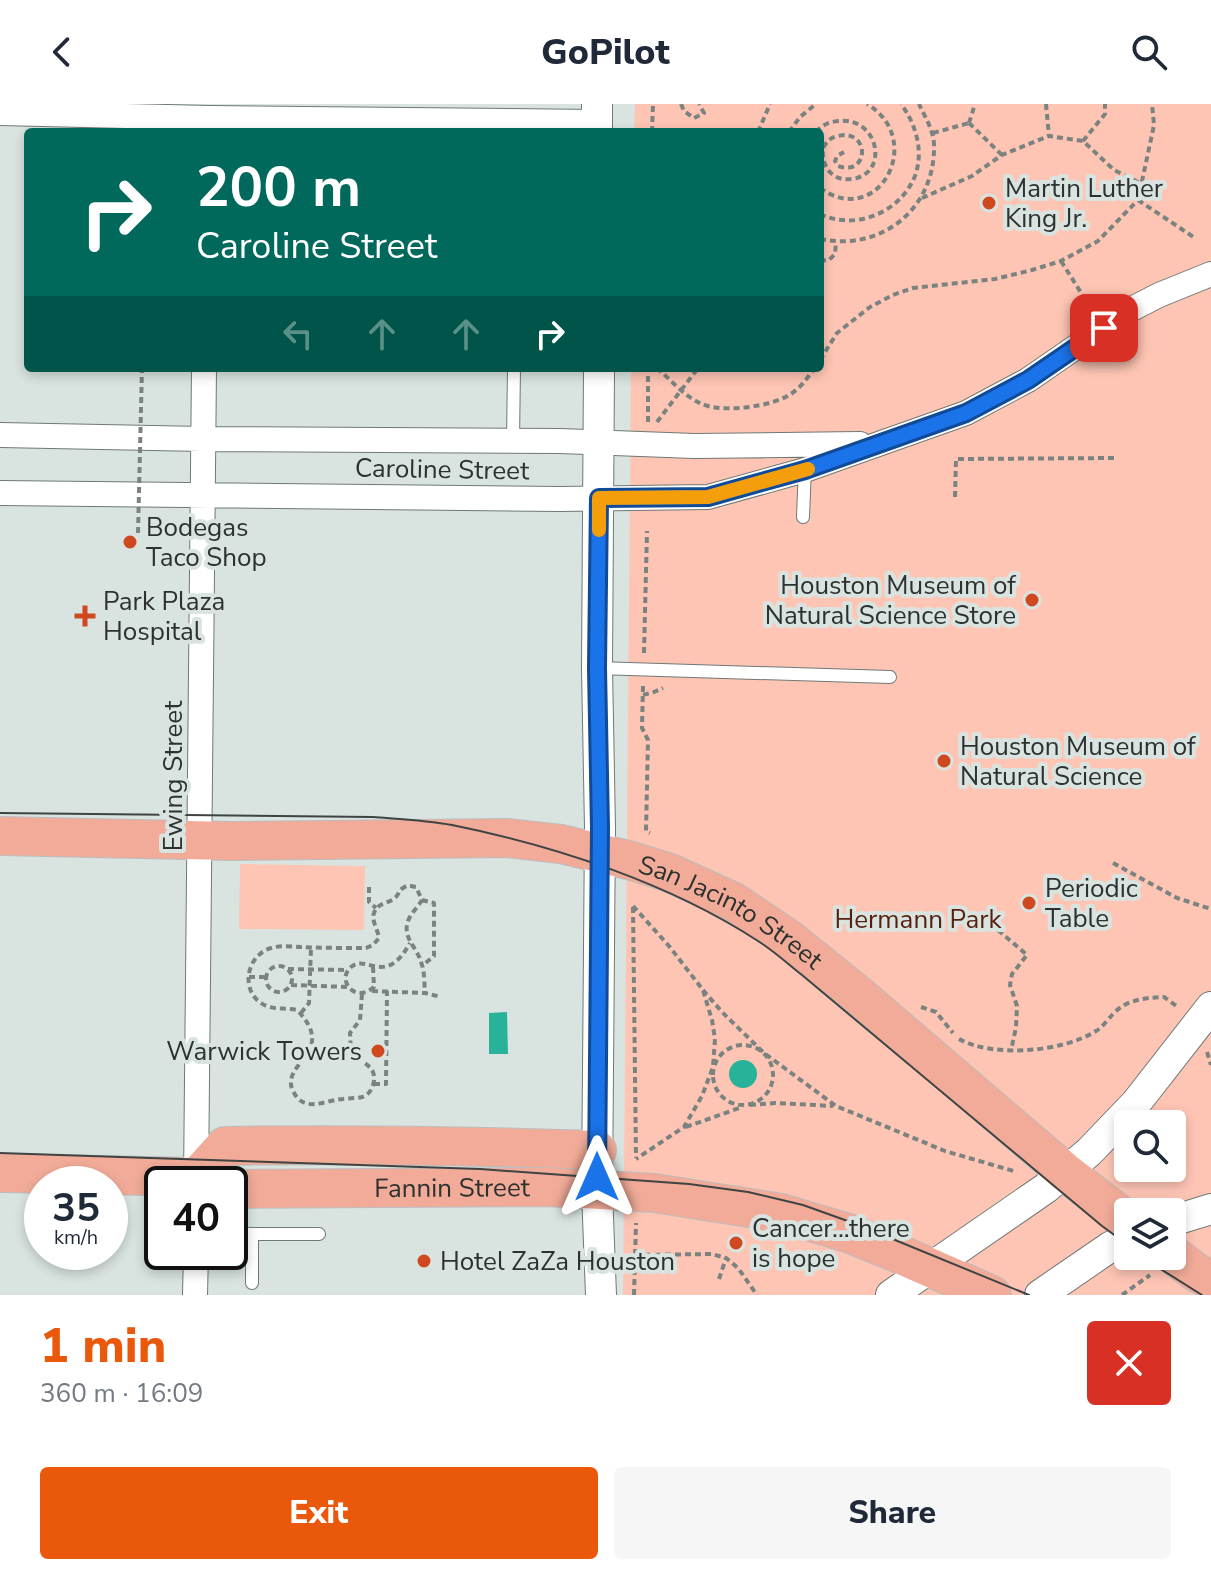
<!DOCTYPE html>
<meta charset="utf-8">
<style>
:root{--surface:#fff;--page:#f6f6f7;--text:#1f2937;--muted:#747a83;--accent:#ea580c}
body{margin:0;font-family:"Nunito Sans",sans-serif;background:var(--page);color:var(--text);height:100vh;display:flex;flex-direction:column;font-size:30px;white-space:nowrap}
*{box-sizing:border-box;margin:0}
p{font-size:26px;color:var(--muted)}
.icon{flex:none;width:44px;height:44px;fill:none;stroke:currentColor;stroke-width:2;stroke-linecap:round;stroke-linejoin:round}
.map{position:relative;height:1191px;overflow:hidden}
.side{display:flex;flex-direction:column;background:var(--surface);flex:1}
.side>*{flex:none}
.banner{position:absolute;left:24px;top:24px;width:800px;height:244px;border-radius:8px;box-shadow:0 4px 12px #0003;background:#00695c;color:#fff;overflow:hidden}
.controls{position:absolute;left:1114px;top:1006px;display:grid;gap:16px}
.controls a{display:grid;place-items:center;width:72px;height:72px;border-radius:8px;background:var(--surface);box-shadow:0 4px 12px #0003;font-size:40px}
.speed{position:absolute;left:24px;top:1062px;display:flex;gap:16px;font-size:40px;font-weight:700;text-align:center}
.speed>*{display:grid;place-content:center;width:104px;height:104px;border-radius:50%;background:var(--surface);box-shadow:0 4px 12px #0003;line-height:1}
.speed small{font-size:20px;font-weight:400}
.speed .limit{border:4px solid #111;border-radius:12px;background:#fff;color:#111}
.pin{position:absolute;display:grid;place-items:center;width:68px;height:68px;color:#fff;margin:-34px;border-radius:16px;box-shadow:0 4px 12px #0006}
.me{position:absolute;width:88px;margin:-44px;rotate:0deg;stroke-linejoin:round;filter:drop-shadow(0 0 6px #0008)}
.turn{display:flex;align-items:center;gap:28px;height:168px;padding:0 40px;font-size:36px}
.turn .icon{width:104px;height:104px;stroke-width:2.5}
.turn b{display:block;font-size:56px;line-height:68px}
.lanes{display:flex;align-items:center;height:76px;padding:0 40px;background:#0003;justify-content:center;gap:40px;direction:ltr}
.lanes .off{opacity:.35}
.round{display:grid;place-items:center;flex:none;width:84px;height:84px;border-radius:8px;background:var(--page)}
.headline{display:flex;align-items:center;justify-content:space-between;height:136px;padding:0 40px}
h1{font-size:48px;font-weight:800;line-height:60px;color:var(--accent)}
.cta{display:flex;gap:16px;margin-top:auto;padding:16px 40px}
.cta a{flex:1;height:92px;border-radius:8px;background:var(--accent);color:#fff;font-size:32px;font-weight:800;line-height:92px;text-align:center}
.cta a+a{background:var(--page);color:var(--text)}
header{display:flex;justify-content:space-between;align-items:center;height:104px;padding:0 40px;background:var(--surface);font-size:36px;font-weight:800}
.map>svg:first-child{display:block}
</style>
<header><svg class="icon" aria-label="back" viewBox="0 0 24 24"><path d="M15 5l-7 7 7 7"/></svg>GoPilot<svg class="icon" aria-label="search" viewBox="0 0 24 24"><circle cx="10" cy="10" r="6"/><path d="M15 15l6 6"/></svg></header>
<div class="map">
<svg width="1211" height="1191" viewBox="0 0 1211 1191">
<rect width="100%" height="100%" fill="#d9e4e1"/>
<path fill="#fec5b4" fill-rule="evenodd" d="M635,0H1211V1191H623L631,264H820V28H634ZM1128,1020H1172V1064H1128ZM1128,1108H1172V1152H1128Z
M240,760L365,762L364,826L239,825Z"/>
<path fill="#29b29a" d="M507,908L508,950H489V909Z
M729 970a14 14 0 1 1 28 0a14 14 0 1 1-28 0Z"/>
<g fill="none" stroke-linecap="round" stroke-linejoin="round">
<defs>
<path id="service" d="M513,337L514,264
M803,413L805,363
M597,564L890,573
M230,1129L252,1130V1179
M252,1130H319"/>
<path id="minor" d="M0,9L209,14L597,18
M0,331L203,335L560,337L694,342L860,340
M0,389L560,395L708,393L805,366L966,309L1028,276L1128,207L1159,191L1211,170
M196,1078L204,264
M195,1191L196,1148"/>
<path id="tertiary" d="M597,28V0
M599,264L597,564L600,724L597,1087L601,1191
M1172,1117L1211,1105
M891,1191L1046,1084L1089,1048L1136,999L1211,903
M1040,1191L1110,1143L1128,1134"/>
<g id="primary">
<path id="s1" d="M0,732L230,737L506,734L561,740L632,757L670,769L734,798L789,835L856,889L1065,1068L1128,1117"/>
<path d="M0,1069L197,1073L213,1080"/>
<path d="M197,1073L225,1042C349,1040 473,1042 597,1046"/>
<path id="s2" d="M230,1085L548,1083L654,1089L781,1109L848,1129L897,1149L992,1191"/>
<path d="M1172,1150L1197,1169L1211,1176"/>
</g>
</defs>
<use href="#service" stroke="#6f7976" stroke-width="14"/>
<use href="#minor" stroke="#6f7976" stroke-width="26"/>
<use href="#tertiary" stroke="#6f7976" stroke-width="32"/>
<use href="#primary" stroke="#bcbdbd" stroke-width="40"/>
<path stroke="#7b8381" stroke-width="4" stroke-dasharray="6 4" stroke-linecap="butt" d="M681,0L684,7L694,14L704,9L699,0
M1046,0L1049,32
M969,19L1002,51
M969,19L975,0
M652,28L653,0
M758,28L770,0
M789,28L800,13L816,0
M816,28C822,21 829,18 838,17C879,12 890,70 852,75C832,78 821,62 823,44C827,37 830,34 838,32C870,24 870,73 838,62L835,57L837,52L844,48
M933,29L969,19
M1083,37L1105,10V0
M820,84C878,126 927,36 867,0
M922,94L972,72L1002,51L1049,32L1083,37L1114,66L1142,80
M1138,96L1195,134
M820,110C855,127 900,109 915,72C924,47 916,20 901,0
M820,135C882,148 936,104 934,40C933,25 925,13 919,0
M820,157L829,156L835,150L836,138
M1061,157L1092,206
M820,256L837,229L870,203L893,191L913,184L995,175L1032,166L1061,157L1098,137L1138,96L1154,21L1152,0
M657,264C671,276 685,293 702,300C722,309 770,303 789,291C800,285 807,274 815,264
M648,318V264
M657,318L698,264
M955,393L956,355L1117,354
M644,549L647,427
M643,582L642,624L648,636L646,727L650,729
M643,591L654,588L663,584
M1113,759L1177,794L1211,805
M369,783V798L376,804
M422,796L434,799V852L423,861
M633,802L669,842L703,886L712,916L715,935L713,963L702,992L684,1023L636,1055
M633,803L636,1054
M998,826L1027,851L1012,870L1010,881L1017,902L1016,923L1011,947
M266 875a13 13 0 1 1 26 0a13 13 0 1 1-26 0Z
M373,863L374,883C355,900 336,876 351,863C367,849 385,884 410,839
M288,865L348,866
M249,873H266
M291,881L348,883
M703,886L722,908L764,949L836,1002L945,1047L1017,1068
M372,887L425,889L441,893
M362,890L360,916L350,929L351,949C361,959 379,962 373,981C368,997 356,993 343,995C325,996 304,1010 293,987C279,959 339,949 297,906C285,903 272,907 261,899C240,885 247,851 271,844C280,841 292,843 302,843C323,844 345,844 366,844L373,841L379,834C378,826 371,816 374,809C378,798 388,800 395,794C400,789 398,787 403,784C409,780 410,782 416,783L422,796C418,803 411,809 408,817C402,834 417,843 421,858C425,868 424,879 425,889
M921,903L936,908L953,929
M301,909L309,899L311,843
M959,935C993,954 1063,948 1096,927C1103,923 1108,915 1113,910C1127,895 1145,894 1164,893L1178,903
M713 971a30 30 0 1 1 60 0a30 30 0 1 1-60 0Z
M1207,948L1211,961
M374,980H386L387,887
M750,1001L775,999L833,1002
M686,1023L742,1003
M635,1151L712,1150L726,1154L738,1164L757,1191
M719,1175L726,1154
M634,1191L636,1119
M1122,1191L1150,1171"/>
<use href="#service" stroke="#fff" stroke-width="12"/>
<use href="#minor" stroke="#fff" stroke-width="24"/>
<use href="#tertiary" stroke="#fff" stroke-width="30"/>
<use href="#primary" stroke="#f1ab98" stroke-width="38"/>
<path stroke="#3f4443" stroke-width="2" d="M0,709L373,713C399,715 426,716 452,721C556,742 669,779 758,837C774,847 788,860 802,871L1102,1122L1128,1141
M0,1049L480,1065L689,1080L748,1088L803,1101L856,1120L1029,1191
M1142,1152L1159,1164L1202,1191"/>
<path stroke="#7b8381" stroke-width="4" stroke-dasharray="6 4" stroke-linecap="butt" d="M138,429L142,264"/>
</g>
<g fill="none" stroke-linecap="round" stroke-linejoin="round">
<defs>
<path id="route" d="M597,1073L600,724L597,564L599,394L708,393L805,366L966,309L1028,276L1104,224"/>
</defs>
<use href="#route" stroke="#114b97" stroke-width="20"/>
<use href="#route" stroke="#1a73e8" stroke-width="14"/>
<path stroke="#f59e0b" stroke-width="14" d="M599,426V394L708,393L808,365"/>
</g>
<g fill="#d0481f" stroke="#d9e4e1" stroke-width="3">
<circle cx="989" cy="99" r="8"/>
<circle cx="130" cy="438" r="8"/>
<circle cx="1032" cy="496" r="8"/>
<path d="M81 500h8v8h8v8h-8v8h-8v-8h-8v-8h8z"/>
<circle cx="944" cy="657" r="8"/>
<circle cx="1029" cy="799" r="8"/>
<circle cx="378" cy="947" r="8"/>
<circle cx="736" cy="1139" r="8"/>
<circle cx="424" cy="1157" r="8"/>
</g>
<g text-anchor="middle" stroke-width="8" stroke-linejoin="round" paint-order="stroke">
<g font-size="26" fill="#2d3231" stroke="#d9e4e1" text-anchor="start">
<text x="1005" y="93">Martin Luther<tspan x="1005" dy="30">King Jr.</tspan></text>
<text x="146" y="432">Bodegas<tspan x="146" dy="30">Taco Shop</tspan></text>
<text x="1016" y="490" text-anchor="end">Houston Museum of<tspan x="1016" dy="30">Natural Science Store</tspan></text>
<text x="103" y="506">Park Plaza<tspan x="103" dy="30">Hospital</tspan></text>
<text x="960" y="651">Houston Museum of<tspan x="960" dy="30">Natural Science</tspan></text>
<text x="1045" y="793">Periodic<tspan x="1045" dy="30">Table</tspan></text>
<text x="362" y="956" text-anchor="end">Warwick Towers</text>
<text x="752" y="1133">Cancer...there<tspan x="752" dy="30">is hope</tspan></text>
<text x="440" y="1166">Hotel ZaZa Houston</text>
</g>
<g font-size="26" fill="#2d3231" stroke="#d9e4e1">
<text transform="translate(442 365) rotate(1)" y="9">Caroline Street</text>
<text transform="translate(173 672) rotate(-90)" y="9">Ewing Street</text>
<text dy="9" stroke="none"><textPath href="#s1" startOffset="746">San Jacinto Street</textPath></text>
<text dy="9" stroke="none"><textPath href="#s2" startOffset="222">Fannin Street</textPath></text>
</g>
<g font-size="26" fill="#581f0f" stroke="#d9e4e1">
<text x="918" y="824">Hermann Park</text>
</g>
</g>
</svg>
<div class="controls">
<a><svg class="icon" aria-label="search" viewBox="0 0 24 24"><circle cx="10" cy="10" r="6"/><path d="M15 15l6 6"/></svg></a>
<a><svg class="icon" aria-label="layers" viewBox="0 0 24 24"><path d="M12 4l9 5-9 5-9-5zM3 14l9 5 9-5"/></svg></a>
</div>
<div class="speed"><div>35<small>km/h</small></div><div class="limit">40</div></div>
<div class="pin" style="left:1104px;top:224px;background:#d93025"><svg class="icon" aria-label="arrive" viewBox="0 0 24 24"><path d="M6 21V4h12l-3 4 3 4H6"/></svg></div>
<svg class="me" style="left:597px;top:1073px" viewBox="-20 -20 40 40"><path d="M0-17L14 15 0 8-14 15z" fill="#1a73e8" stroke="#fff" stroke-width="4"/></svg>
<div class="banner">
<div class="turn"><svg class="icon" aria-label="right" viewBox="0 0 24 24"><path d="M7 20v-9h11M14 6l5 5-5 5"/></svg><div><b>200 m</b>Caroline Street</div></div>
<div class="lanes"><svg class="icon off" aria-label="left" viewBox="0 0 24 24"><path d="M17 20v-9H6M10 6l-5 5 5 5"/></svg><svg class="icon off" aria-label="ahead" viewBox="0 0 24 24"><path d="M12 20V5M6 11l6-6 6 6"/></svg><svg class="icon off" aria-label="ahead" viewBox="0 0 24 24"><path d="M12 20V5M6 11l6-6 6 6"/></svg><svg class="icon" aria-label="right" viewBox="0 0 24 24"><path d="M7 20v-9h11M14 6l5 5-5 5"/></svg></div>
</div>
</div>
<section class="side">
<div class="headline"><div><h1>1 min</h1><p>360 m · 16:09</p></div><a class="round" style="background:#d93025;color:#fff"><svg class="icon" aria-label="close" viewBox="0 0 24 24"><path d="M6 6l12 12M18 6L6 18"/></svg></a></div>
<div class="cta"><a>Exit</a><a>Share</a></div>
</section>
